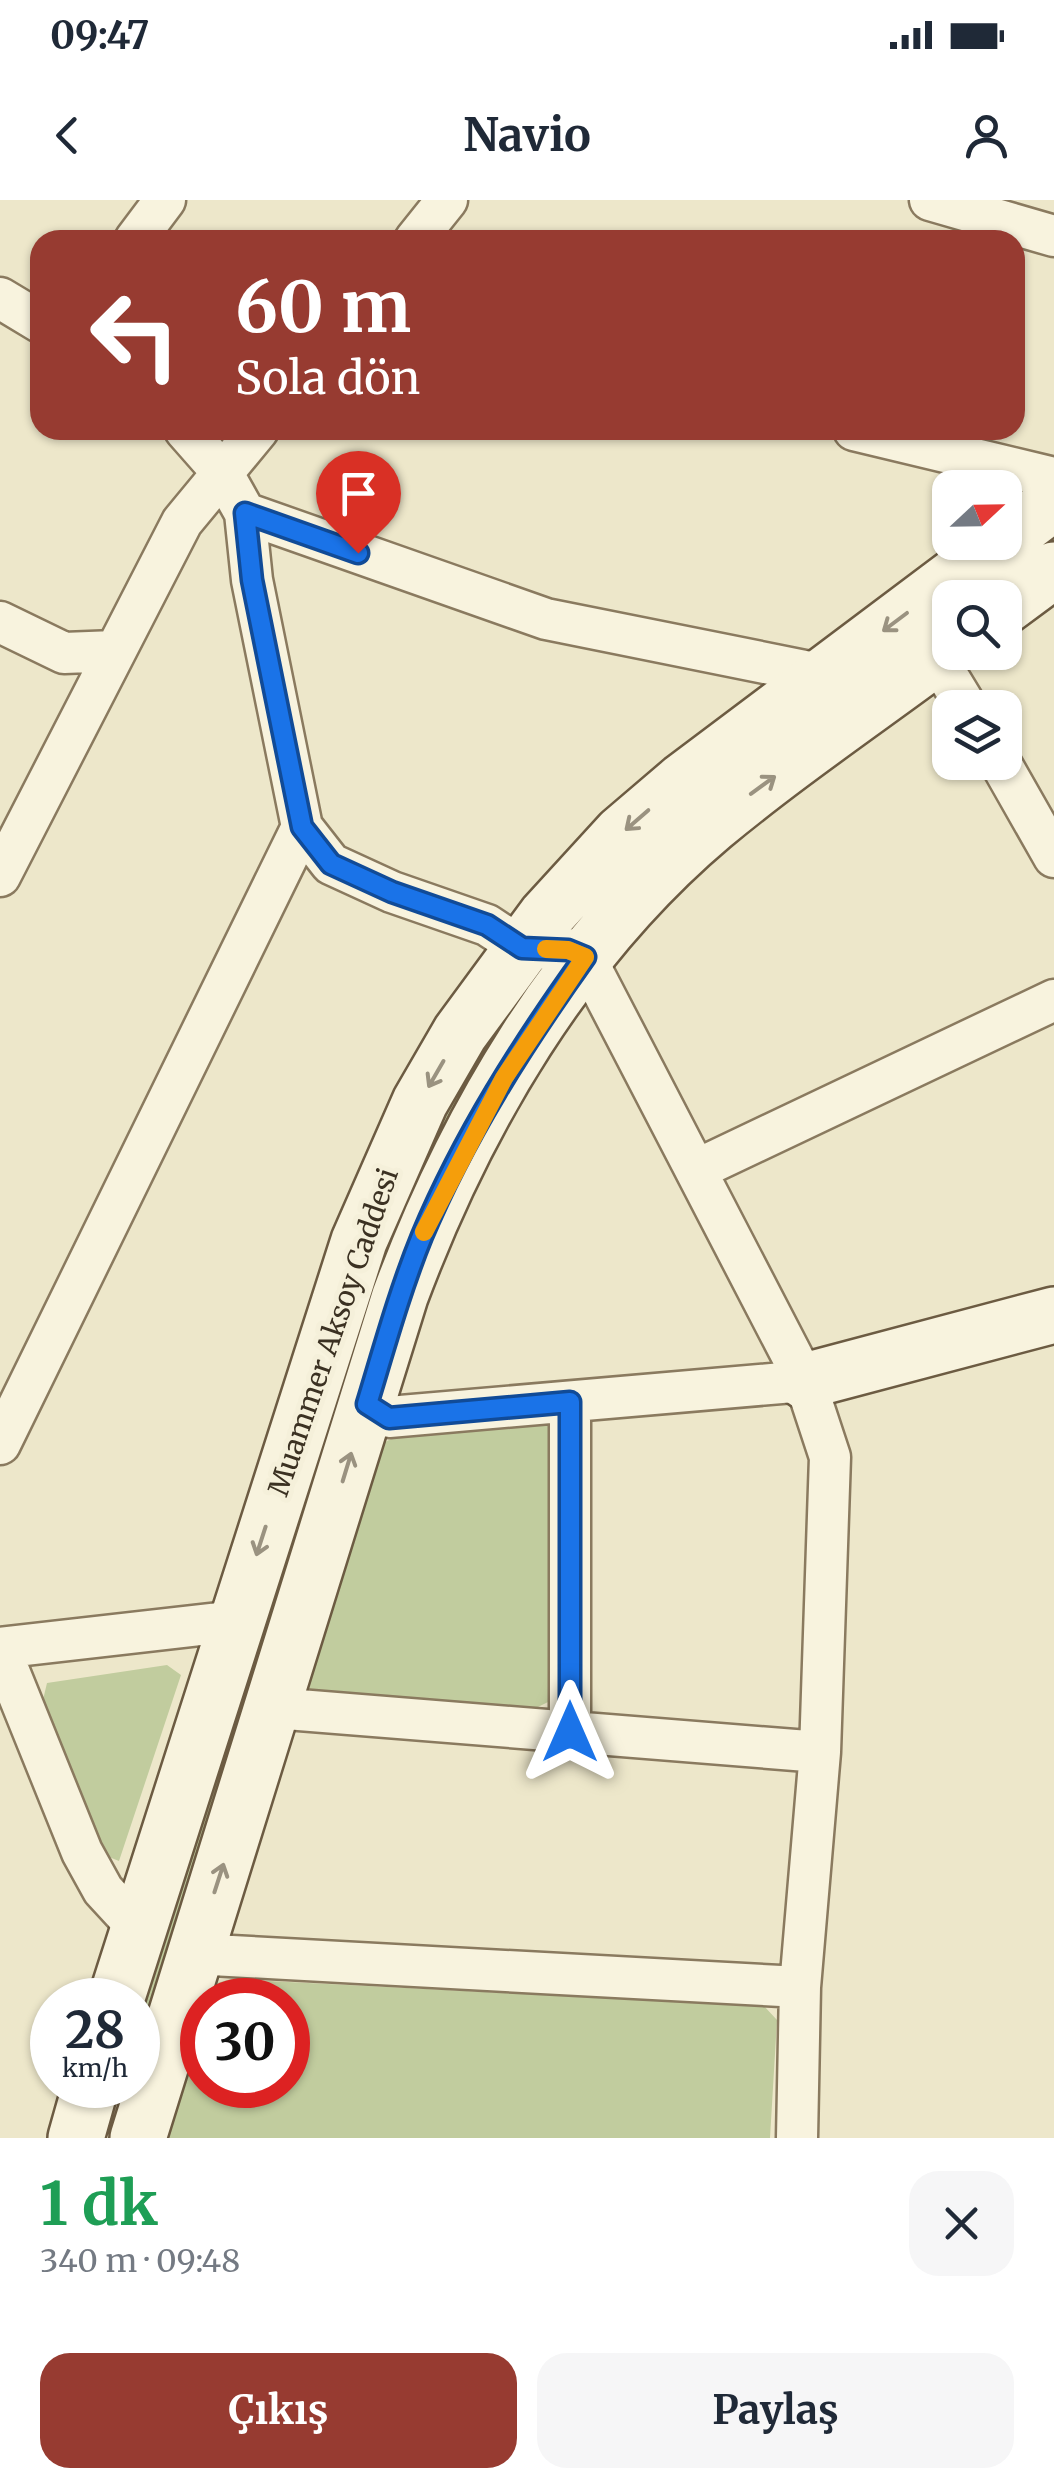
<!DOCTYPE html>
<html lang="tr">
<meta charset="utf-8">
<style>
:root{--surface:#fff;--page:#f6f6f7;--text:#1f2937;--muted:#747a83;--accent:#973b31}
body{margin:0;font-family:Merriweather,serif;background:var(--page);color:var(--text);height:100vh;display:flex;flex-direction:column;font-size:38px;white-space:nowrap}
*{box-sizing:border-box;margin:0}
p{font-size:32px;color:var(--muted)}
.icon{flex:none;width:55px;height:55px;fill:none;stroke:currentColor;stroke-width:2;stroke-linecap:round;stroke-linejoin:round}
.map{position:relative;height:1938px;overflow:hidden}
.details{display:flex;flex-direction:column;background:var(--surface);flex:1}
.details>*{flex:none}
.banner{position:absolute;left:30px;top:30px;width:995px;height:210px;border-radius:30px;box-shadow:0 2px 8px #0004;background:#973b31;color:#fff;overflow:hidden}
.needle{width:65px;rotate:68deg}
.buttons{position:absolute;left:932px;top:270px;display:grid;gap:20px}
.buttons a{display:grid;place-items:center;width:90px;height:90px;border-radius:20px;background:var(--surface);box-shadow:0 2px 8px #0004;font-size:50px}
.speed{position:absolute;left:30px;top:1778px;display:flex;gap:20px;font-size:50px;font-weight:700;text-align:center}
.speed>*{display:grid;place-content:center;width:130px;height:130px;border-radius:50%;background:var(--surface);box-shadow:0 2px 8px #0004;line-height:1}
.speed small{font-size:25px;font-weight:400}
.speed .limit{border:15px solid #d22;background:#fff;color:#111}
.pin{position:absolute;display:grid;place-items:center;width:85px;height:85px;color:#fff;margin:-102px -42px;border-radius:50% 50% 50% 0;rotate:-45deg;box-shadow:0 0 10px #0007}
.pin .icon{rotate:45deg}
.me{position:absolute;width:110px;margin:-55px;rotate:0deg;stroke-linejoin:round;filter:drop-shadow(0 0 8px #0008)}
.turn{display:flex;align-items:center;gap:35px;height:210px;padding:0 40px;font-size:45px}
.turn .icon{width:130px;height:130px;stroke-width:2.5}
.turn b{display:block;font-size:70px;line-height:85px}
.round{display:grid;place-items:center;flex:none;width:105px;height:105px;border-radius:30px;background:var(--page)}
.head{display:flex;align-items:center;justify-content:space-between;height:170px;padding:0 40px}
h1{font-size:60px;font-weight:700;line-height:75px;color:#1e9e55}
.action{display:flex;gap:20px;margin-top:auto;padding:20px 40px}
.action a{flex:1;height:115px;border-radius:30px;background:var(--accent);color:#fff;font-size:40px;font-weight:700;line-height:115px;text-align:center}
.action a+a{background:var(--page);color:var(--text)}
.status{display:flex;justify-content:space-between;align-items:center;height:70px;padding:0 50px;background:var(--surface);direction:ltr}
.status svg{height:28px;fill:currentColor}
header{display:flex;justify-content:space-between;align-items:center;height:130px;padding:0 40px;background:var(--surface);font-size:45px;font-weight:700}
.map>svg:first-child{display:block}
</style>
<div class="status"><b>09:47</b><svg viewBox="0 0 49 12"><path d="M0 12V9h3v3zM5 12V6h3v6zM10 12V3h3v9zM15 12V0h3v12zM26 1h20v11H26zM47 4h2v5h-2z"/></svg></div>
<header><svg class="icon" aria-label="back" viewBox="0 0 24 24"><path d="M15 5l-7 7 7 7"/></svg>Navio<svg class="icon" aria-label="person" viewBox="0 0 24 24"><circle cx="12" cy="8" r="4"/><path d="M4 21q1-7 8-7t8 7"/></svg></header>
<div class="map">
<svg width="1054" height="1938" viewBox="0 0 1054 1938">
<rect width="100%" height="100%" fill="#ede7ca"/>
<path fill="#c1cc9e" d="M527,776L539,784L138,1855L137,1800L366,1085L445,903Z
M554,1225L552,1500L530,1511L302,1491L377,1246L401,1234Z
M167,1465L181,1475L119,1661L104,1655L42,1504L47,1483Z
M231,1779L764,1806L777,1820L770,1938H167L202,1814V1885H288V1800H206L211,1785Z"/>
<g fill="none" stroke-linecap="round" stroke-linejoin="round">
<defs>
<path id="street" d="M930,0L1054,36
M135,40L165,0
M415,40L447,0
M0,98L40,122
M854,230L1054,278
M245,313L546,419L825,475
M0,422L64,453L115,451
M936,457L967,508
M1000,562L1054,657
M302,627L331,664L392,692L487,725L522,748L568,749L585,757L805,1181L830,1257L820,1552L800,1787L797,1938
M0,676L182,322L258,230
M698,969L1054,800
M570,1202V1531
M367,1204L389,1217L805,1181
M0,1244L302,627L252,380L245,313L222,272L185,230
M0,1448L236,1421
M0,1449L82,1652L103,1690L138,1728
M274,1508L820,1552
M194,1754L800,1787"/>
<path id="secondary" d="M1005,339L1054,302
M1005,406L1054,370
M805,1181L1054,1115
M116,1800L359,1041L420,902L460,833L546,716L621,634L683,581L1001,342
M76,1938L91,1885
M138,1938L400,1096C466,919 566,748 712,625C788,562 871,506 950,447"/>
</defs>
<use href="#street" stroke="#8a7a5f" stroke-width="45"/>
<use href="#secondary" stroke="#6c5b42" stroke-width="60"/>
<use href="#street" stroke="#f8f3de" stroke-width="40"/>
<use href="#secondary" stroke="#f8f3de" stroke-width="55"/>
</g>
<defs><path id="oneway-shaft" d="M-6 0H5M1.5-3L5.5 0L1.5 3" fill="none" stroke-width="1.6" stroke-linecap="round" stroke-linejoin="round" transform="scale(2.5)"/></defs>
<g stroke="#9a9280">
<use href="#oneway-shaft" transform="translate(895 422) rotate(143)"/>
<use href="#oneway-shaft" transform="translate(763 585) rotate(-36)"/>
<use href="#oneway-shaft" transform="translate(637 620) rotate(139)"/>
<use href="#oneway-shaft" transform="translate(436 874) rotate(120)"/>
<use href="#oneway-shaft" transform="translate(347 1267) rotate(-73)"/>
<use href="#oneway-shaft" transform="translate(261 1341) rotate(108)"/>
<use href="#oneway-shaft" transform="translate(219 1678) rotate(-72)"/>
</g>
<g fill="none" stroke-linecap="round" stroke-linejoin="round">
<defs>
<path id="route" d="M358,353L245,313L252,380L302,627L331,664L392,692L487,725L522,748L568,750L585,757C522,845 464,936 422,1036C400,1090 384,1148 367,1204L389,1218L570,1202V1532"/>
</defs>
<use href="#route" stroke="#114b97" stroke-width="25"/>
<use href="#route" stroke="#1a73e8" stroke-width="18"/>
<path stroke="#f59e0b" stroke-width="18" d="M424,1032L504,878L585,757L568,750L546,749"/>
</g>
<g text-anchor="middle" stroke-width="10" stroke-linejoin="round" paint-order="stroke">
<g font-size="28" fill="#3b3122" stroke="#f5f0da">
<text transform="translate(333 1132) rotate(-71)" y="10">Muammer Aksoy Caddesi</text>
</g>
</g>
</svg>
<div class="buttons">
<a><svg class="needle" viewBox="-14 -14 28 28"><path d="M0-13l5 13h-10z" fill="#e53935"/><path d="M0 13l5-13h-10z" fill="#747a83"/></svg></a>
<a><svg class="icon" aria-label="search" viewBox="0 0 24 24"><circle cx="10" cy="10" r="6"/><path d="M15 15l6 6"/></svg></a>
<a><svg class="icon" aria-label="layers" viewBox="0 0 24 24"><path d="M12 4l9 5-9 5-9-5zM3 14l9 5 9-5"/></svg></a>
</div>
<div class="speed"><div>28<small>km/h</small></div><div class="limit">30</div></div>
<div class="pin" style="left:358px;top:353px;background:#d93025"><svg class="icon" aria-label="arrive" viewBox="0 0 24 24"><path d="M6 21V4h12l-3 4 3 4H6"/></svg></div>
<svg class="me" style="left:570px;top:1532px" viewBox="-20 -20 40 40"><path d="M0-17L14 15 0 8-14 15z" fill="#1a73e8" stroke="#fff" stroke-width="4"/></svg>
<div class="banner">
<div class="turn"><svg class="icon" aria-label="left" viewBox="0 0 24 24"><path d="M17 20v-9H6M10 6l-5 5 5 5"/></svg><div><b>60 m</b>Sola dön</div></div>
</div>
</div>
<section class="details">
<div class="head"><div><h1>1 dk</h1><p>340 m · 09:48</p></div><a class="round"><svg class="icon" aria-label="close" viewBox="0 0 24 24"><path d="M6 6l12 12M18 6L6 18"/></svg></a></div>
<div class="action"><a>Çıkış</a><a>Paylaş</a></div>
</section>
